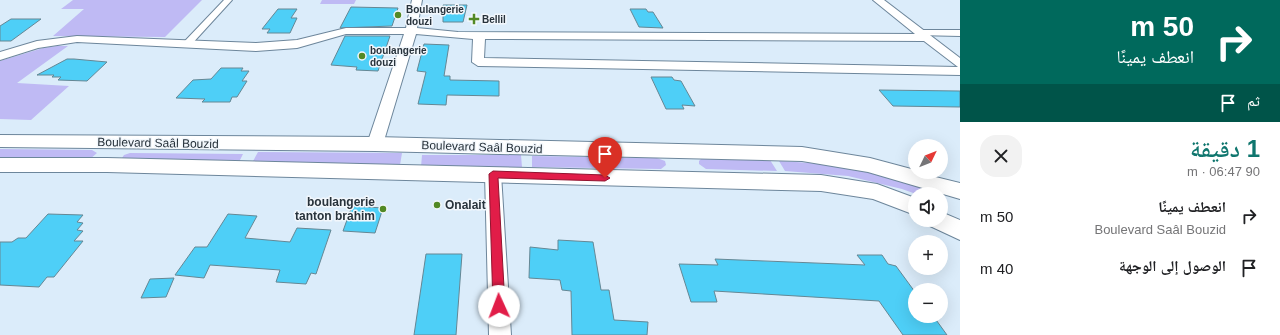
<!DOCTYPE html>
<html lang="ar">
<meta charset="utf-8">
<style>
:root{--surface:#fff;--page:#f2f2f2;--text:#202124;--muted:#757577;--accent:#0f766e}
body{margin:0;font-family:Arial,"Noto Naskh Arabic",sans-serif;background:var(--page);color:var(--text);direction:rtl;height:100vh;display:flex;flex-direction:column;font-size:15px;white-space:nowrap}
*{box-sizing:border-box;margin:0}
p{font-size:13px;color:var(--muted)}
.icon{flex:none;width:22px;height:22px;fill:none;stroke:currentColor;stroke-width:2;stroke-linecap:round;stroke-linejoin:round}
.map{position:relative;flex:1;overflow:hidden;direction:ltr}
.panel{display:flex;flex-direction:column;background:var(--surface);width:320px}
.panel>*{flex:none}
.top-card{background:#00695c;color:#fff;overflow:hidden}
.needle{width:26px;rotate:47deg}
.tools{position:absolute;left:908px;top:139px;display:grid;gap:8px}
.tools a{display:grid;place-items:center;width:40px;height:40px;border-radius:50%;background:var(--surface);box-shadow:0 4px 16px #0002;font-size:20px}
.pin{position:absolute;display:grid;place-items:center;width:34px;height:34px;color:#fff;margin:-41px -17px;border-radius:50% 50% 50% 0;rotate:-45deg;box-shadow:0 0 4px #0007}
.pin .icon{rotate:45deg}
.me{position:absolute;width:44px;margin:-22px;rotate:358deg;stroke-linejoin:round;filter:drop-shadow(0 0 3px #0008)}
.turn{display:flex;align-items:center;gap:14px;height:84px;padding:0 20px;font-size:18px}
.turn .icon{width:52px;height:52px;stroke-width:2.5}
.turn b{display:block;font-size:28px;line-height:34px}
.then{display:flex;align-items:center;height:38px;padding:0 20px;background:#0003;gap:8px;font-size:15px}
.round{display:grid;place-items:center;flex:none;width:42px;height:42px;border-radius:16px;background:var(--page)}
.head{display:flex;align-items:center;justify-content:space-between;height:68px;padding:0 20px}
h1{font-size:24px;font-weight:600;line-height:30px;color:var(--accent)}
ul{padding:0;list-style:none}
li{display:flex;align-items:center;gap:12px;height:52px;padding:0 20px}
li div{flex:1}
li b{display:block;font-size:15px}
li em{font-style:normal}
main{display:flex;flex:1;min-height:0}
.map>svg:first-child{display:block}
</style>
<main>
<section class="panel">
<div class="top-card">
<div class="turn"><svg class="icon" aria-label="right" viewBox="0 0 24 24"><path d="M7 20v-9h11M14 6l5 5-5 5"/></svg><div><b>50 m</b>انعطف يمينًا</div></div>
<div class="then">ثم<svg class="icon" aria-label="arrive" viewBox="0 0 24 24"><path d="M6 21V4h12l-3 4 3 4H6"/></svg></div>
</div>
<div class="head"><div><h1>1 دقيقة</h1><p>90 m · 06:47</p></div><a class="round"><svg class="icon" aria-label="close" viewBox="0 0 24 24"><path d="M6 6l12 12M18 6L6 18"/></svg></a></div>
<ul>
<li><svg class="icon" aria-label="right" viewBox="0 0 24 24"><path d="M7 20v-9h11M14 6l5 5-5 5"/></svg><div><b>انعطف يمينًا</b><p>Boulevard Saâl Bouzid</p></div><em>50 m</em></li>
<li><svg class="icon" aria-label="arrive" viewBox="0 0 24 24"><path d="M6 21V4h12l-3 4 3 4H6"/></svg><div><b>الوصول إلى الوجهة</b></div><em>40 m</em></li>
</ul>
</section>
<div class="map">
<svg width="960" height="335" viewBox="0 0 960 335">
<rect width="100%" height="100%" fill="#dbecfa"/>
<path fill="#bfbaf4" d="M73,0H202L165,37L53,36L84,9H61Z
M322,0H356L354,4H320Z
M57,46H68L17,83L69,86L31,120L0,119V61L43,48Z
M0,149L92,150L97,153L90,159L0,160Z
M258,152L402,153L400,165L252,163Z
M130,153L243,154L238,164L120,161L124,155Z
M422,155H521L522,167H421Z
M532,156L657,158L665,161L666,165L661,169L532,167Z
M701,159L770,160L777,171L706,169L699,164V161Z
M779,161C833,163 888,173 938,194H916L902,189L848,176L785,171Z"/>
<path fill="#4ecff7" stroke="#658794" d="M443,5H467L463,22H443Z
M351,7L398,8L392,26L340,28Z
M278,9H297L291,18H297L290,33H267L270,29H262Z
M630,9H646L648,12H653L663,28L639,27Z
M11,19H41L11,41H0V26Z
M345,36H390L378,71L356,70L357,67L331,65Z
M424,44L449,45L444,76H450V80L499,81V96L447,95L446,105L418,104L426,72L417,71Z
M67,59H74L107,62L87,81L58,80L61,77H52L54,75H37Z
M221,68H243L241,71H249L242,81H247L237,97H232L230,102H202L205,99L176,98L193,80L211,79Z
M651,77H672L674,80L681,81L695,106L682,105L684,109H666Z
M879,90L960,91V107L893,106Z
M352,206L383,208L375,233L343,231Z
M48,214L83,215L77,222L83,223L77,230L83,231L74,241H83L54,277H47L39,287L0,285V242H12L18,238H26Z
M228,214L257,216L245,238L290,242L297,228L331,230L316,274L311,273L306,284L276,282L280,270L210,265L204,278L175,275L195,247H207Z
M558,240L593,242L601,290H609L614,320L648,322L647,335H572L571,291L562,290L560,280L529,278L530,247L558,250Z
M426,254H462L456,335H414Z
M857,255H882L888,264L896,266L915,292V316L934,317L947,335H903L879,301L714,291L717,302H691L679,264L718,265L715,259L865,265Z
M174,278L166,297L141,298L150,279Z"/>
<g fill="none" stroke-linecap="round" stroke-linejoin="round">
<defs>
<path id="pedestrian" d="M224,0H232L190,46H184V42Z
M919,30H960V36L916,35L915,33Z"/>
<path id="minor" d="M412,0H422L417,28L458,32L915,34L873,0H884L960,58V75L478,66L472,62L473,39L416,34L383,144L380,147H370L367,144L404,34H346L297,48L256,51L77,42L38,48L0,60V52L37,41L77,36L256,43L297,40L346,28H406ZM485,39L924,41L958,67L484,58Z
M493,169L499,170L501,174L511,335H489L485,174L487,170Z"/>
<path id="secondary" d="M0,135L375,137L802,147L870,158L915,170V172L960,183V199L868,172L802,161L375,151L0,147Z
M0,158H107L821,175L877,184L915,198V215L873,199L821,191L107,172H0Z
M941,212L960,220V240L930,226L927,220H941Z"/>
</defs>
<use href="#pedestrian" stroke="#6d869b" stroke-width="2"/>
<use href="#minor" stroke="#6d869b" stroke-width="2"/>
<use href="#secondary" stroke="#6d869b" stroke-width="2"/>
<use href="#pedestrian" fill="#fff" fill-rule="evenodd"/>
<use href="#minor" fill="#fff" fill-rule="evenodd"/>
<use href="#secondary" fill="#fff" fill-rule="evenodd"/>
</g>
<path fill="#e11d48" stroke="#92132f" d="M493,171L605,175L610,178L605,181L498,178L505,306L503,309L499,311L495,309L493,306L489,174Z"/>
<g fill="#528924" stroke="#f2f7fc" stroke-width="1.5">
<circle cx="398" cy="15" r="4"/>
<path d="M472 13h4v4h4v4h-4v4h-4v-4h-4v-4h4z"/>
<circle cx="362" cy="56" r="4"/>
<circle cx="437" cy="205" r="4"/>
<circle cx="383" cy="209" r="4"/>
</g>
<g text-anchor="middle" stroke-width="3" stroke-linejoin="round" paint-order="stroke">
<g font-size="10" font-weight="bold" fill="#27323b" stroke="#f2f7fc" text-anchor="start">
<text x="406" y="13">Boulangerie<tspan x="406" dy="12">douzi</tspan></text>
<text x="482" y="23">Bellil</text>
<text x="370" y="54">boulangerie<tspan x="370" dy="12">douzi</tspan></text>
</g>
<g font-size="12" fill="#27323b" stroke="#f2f7fc">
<text transform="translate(158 143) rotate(1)" y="4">Boulevard Saâl Bouzid</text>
<text transform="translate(482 147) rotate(2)" y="4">Boulevard Saâl Bouzid</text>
</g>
<g font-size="12" font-weight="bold" fill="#27323b" stroke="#f2f7fc" text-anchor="end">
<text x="375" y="206">boulangerie<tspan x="375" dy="14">tanton brahim</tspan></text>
<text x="445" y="209" text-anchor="start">Onalait</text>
</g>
</g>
</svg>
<div class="tools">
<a><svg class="needle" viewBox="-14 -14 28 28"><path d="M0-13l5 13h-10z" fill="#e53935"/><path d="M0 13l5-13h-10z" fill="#757577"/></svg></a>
<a><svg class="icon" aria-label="sound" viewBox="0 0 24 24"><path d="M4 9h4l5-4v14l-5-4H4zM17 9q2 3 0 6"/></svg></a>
<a>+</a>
<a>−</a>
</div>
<div class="pin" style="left:605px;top:178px;background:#d93025"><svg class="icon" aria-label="arrive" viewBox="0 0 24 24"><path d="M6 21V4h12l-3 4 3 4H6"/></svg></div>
<svg class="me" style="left:499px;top:306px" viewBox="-20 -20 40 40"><circle r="19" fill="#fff"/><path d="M0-13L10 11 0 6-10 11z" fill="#e11d48"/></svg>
</div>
</main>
